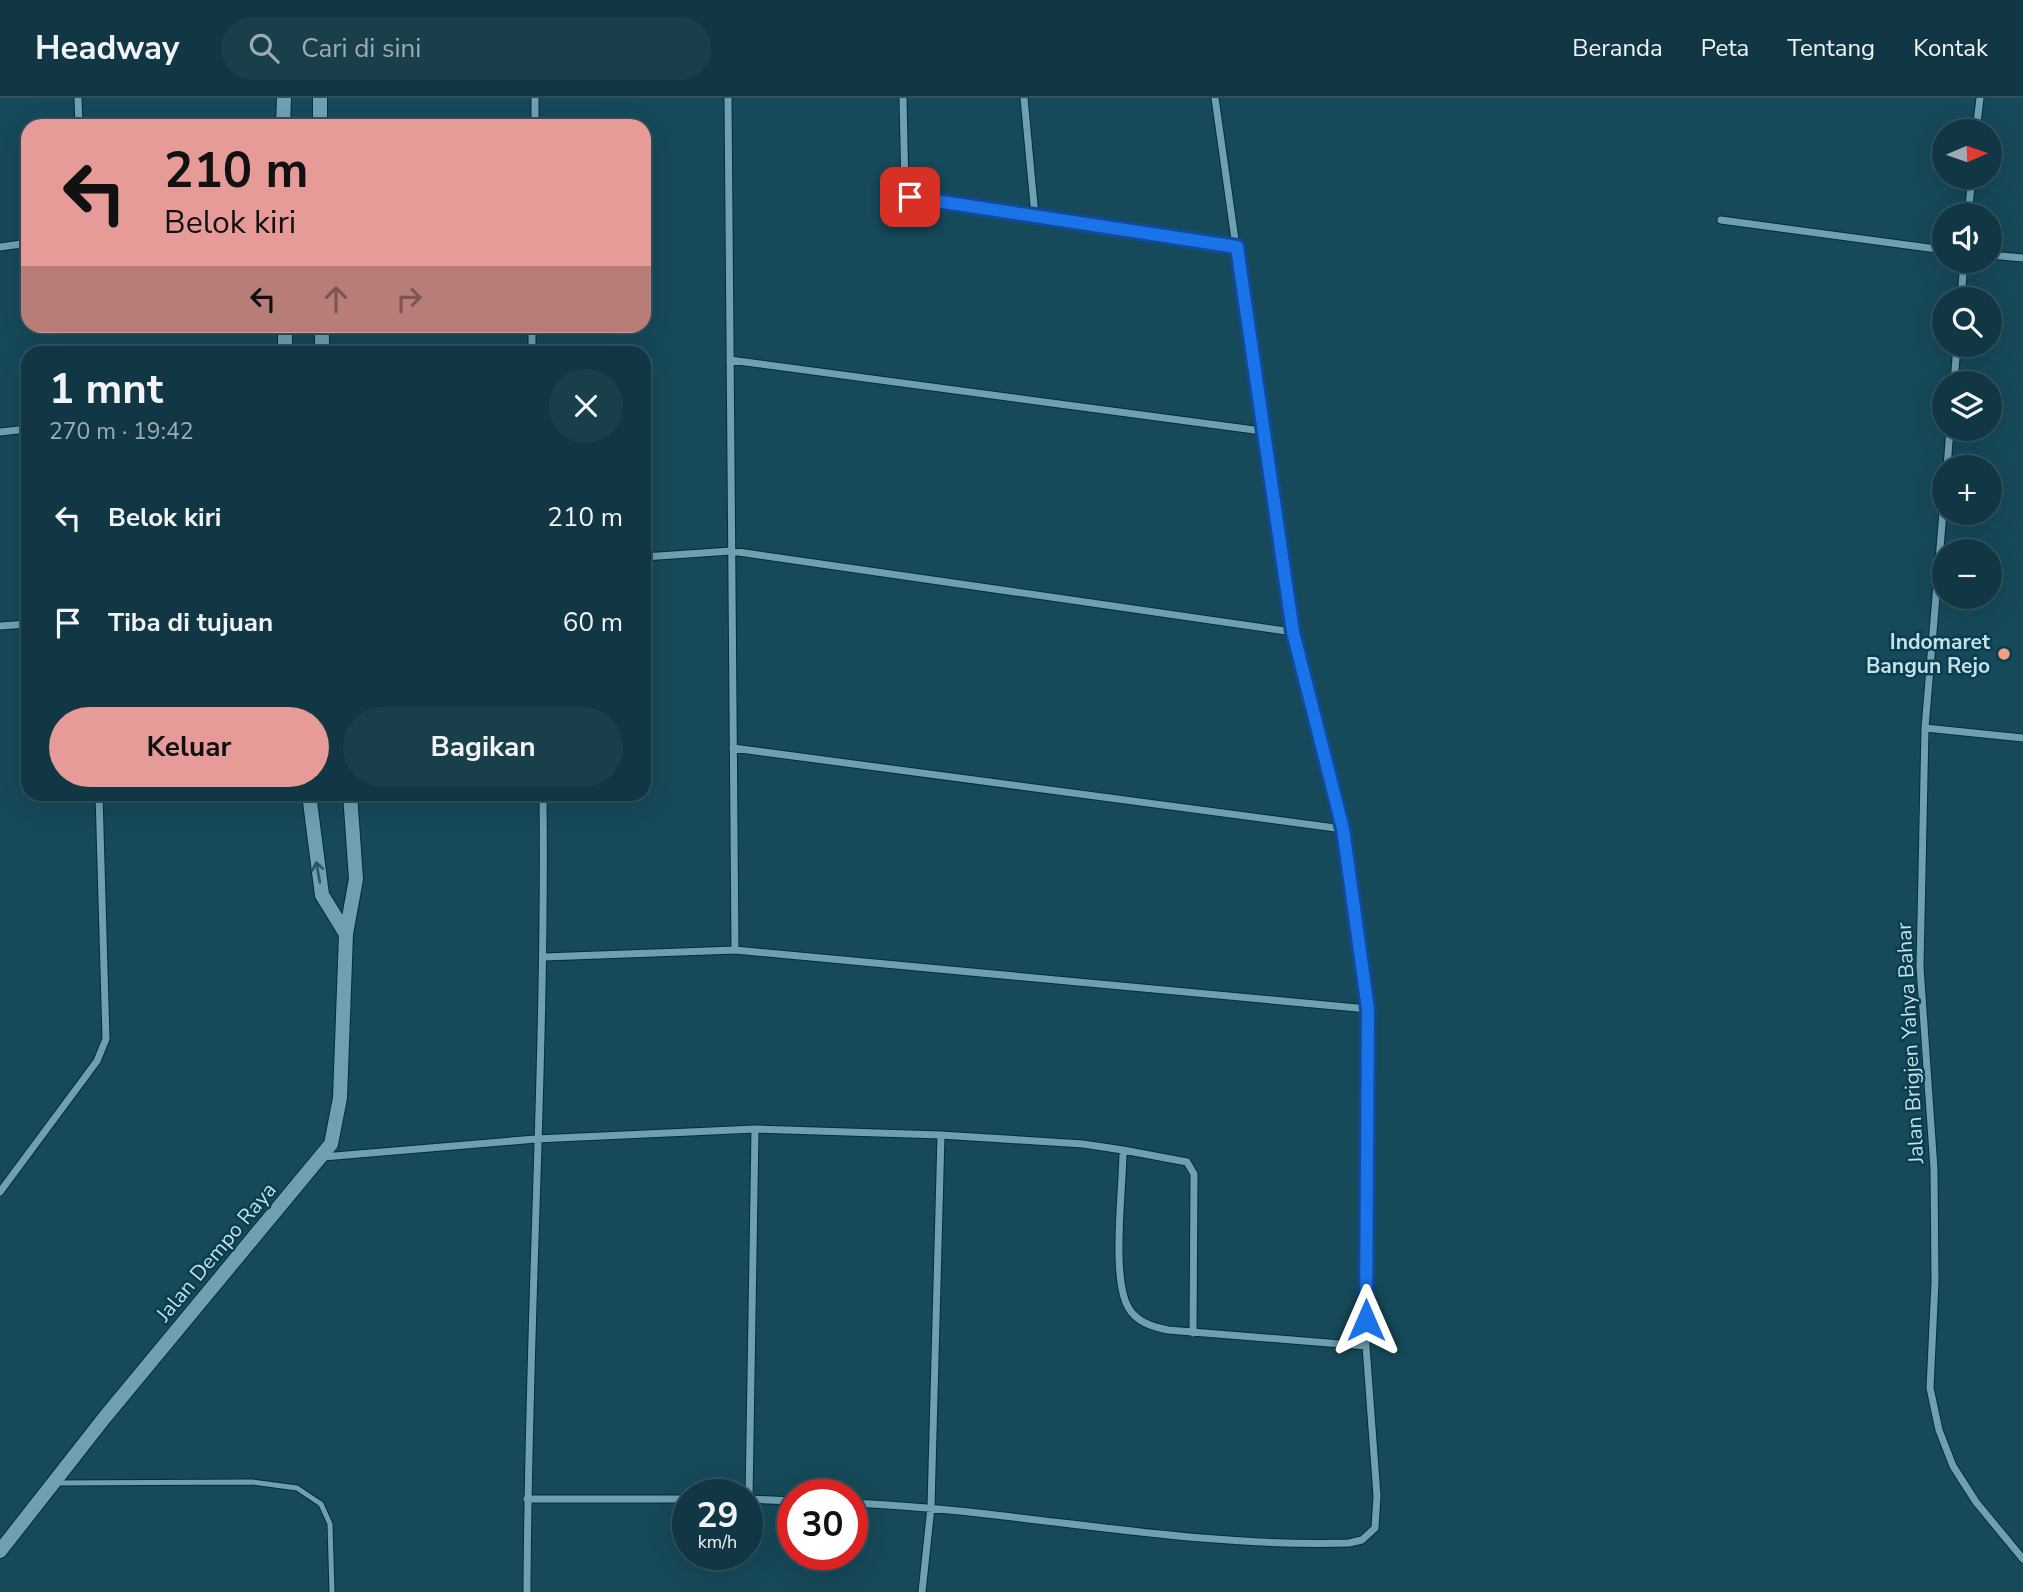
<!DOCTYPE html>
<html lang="id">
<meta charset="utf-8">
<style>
:root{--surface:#103743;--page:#193f4a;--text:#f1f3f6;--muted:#9cacb2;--line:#30515c;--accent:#e69b98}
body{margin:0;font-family:"Nunito Sans",sans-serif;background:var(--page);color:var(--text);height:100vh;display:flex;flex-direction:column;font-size:26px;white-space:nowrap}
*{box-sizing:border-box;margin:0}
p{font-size:23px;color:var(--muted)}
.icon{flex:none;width:38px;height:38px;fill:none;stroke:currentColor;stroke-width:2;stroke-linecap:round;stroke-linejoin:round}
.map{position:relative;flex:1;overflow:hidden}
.sheet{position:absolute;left:21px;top:248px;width:630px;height:455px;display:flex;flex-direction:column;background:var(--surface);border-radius:21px;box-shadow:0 7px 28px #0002,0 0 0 2px var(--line)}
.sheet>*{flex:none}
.guide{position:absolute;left:21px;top:21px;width:630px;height:214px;border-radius:21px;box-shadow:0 7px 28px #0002,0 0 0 2px var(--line);background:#e69b98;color:#111;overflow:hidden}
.needle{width:46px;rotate:88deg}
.fabs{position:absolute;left:1932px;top:21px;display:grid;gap:14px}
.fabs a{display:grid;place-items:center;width:70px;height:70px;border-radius:50%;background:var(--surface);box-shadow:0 7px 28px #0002,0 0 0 2px var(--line);font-size:35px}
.speed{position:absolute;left:672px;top:1381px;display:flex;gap:14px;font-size:35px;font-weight:700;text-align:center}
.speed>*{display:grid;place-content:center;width:91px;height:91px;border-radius:50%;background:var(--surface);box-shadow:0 7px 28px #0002,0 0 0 2px var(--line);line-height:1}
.speed small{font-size:18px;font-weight:400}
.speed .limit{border:10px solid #d22;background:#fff;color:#111}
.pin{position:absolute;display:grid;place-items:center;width:60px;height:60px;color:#fff;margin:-30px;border-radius:14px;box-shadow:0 4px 10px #0006}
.me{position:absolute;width:77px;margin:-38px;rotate:0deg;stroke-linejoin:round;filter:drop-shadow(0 0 5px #0008)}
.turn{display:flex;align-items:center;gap:24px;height:147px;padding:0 28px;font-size:32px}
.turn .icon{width:91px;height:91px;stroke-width:2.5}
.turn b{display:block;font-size:49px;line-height:60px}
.lanes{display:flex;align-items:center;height:66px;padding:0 28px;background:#0003;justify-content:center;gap:35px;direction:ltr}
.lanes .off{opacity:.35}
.round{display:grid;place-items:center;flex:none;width:74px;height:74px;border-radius:37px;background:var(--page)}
.head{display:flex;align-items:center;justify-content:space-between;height:119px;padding:0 28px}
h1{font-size:42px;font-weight:700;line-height:52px}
.action{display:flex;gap:14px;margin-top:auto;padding:14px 28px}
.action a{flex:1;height:80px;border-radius:42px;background:var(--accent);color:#111;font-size:28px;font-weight:700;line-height:80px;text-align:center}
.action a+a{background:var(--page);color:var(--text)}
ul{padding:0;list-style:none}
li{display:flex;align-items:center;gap:21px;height:105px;padding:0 28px}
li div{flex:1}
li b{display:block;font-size:26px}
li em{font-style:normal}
header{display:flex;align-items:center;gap:42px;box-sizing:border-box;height:98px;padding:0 35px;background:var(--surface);border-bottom:2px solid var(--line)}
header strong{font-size:33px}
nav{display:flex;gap:38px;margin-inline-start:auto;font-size:24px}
.search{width:490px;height:63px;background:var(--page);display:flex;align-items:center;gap:18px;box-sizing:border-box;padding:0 24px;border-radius:38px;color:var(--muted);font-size:26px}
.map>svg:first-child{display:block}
</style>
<header>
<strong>Headway</strong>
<div class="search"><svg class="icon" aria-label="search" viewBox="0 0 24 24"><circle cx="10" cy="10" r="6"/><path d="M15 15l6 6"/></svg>Cari di sini</div>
<nav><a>Beranda</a><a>Peta</a><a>Tentang</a><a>Kontak</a></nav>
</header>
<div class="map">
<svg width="2023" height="1494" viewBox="0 0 2023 1494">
<rect width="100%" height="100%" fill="#164959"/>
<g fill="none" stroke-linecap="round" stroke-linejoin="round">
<defs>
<path id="lane" d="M55,1385L252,1384L297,1390L321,1406L330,1426L332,1494"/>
<path id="street" d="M78,0L79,28
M728,0L735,852
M903,0L905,92L914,101L1237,149
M1024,0L1035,118
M535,28V0
M1976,33L1980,0
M1968,117L1972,79
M1721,122L1944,152
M0,149L28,145
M1990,157L2023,160
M1961,201L1964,163
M532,256V228
M730,262L1262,333
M1954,285L1957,247
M0,334L28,331
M1947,369L1950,331
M1944,402L1925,630L1920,869L1934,1071L1935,1184L1930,1290L1939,1332L1953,1368L1976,1404L2023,1461
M644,459L731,453L1293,534
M0,528L28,526
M1925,630L2023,640
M733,650L1343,731
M544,859L735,852L1368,911
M1123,1052L1187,1064L1194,1076L1193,1235
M323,1059L536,1041L755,1031L941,1037L1083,1046L1123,1052C1123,1091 1111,1178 1128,1209C1136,1224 1153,1229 1168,1232L1366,1248
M0,1094L97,963L106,941L99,696
M527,1401H688
M748,1401L793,1403
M749,1401L755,1031
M852,1405C1018,1412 1183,1450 1349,1445L1362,1442L1375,1430L1377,1398L1366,1248L1368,911L1343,731L1293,534L1262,333L1215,0
M527,1494C528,1228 546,962 543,696
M922,1494L931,1409L941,1037"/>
<path id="secondary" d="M283,28L284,0
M320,28V0
M285,228V256
M322,228V256
M309,696L322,797L346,836
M0,1453L105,1319L331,1046L340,1000L346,836L356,781L350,696"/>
</defs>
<use href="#lane" stroke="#062d39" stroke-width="7"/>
<use href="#street" stroke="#062d39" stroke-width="9"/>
<use href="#secondary" stroke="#062d39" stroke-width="16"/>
<use href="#lane" stroke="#6fa0b2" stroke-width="5"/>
<use href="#street" stroke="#6fa0b2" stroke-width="7"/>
<use href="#secondary" stroke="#6fa0b2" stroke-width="14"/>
</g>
<defs><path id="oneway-shaft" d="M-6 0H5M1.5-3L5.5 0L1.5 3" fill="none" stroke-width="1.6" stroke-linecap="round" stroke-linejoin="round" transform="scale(1.75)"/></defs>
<use stroke="#275b6b" href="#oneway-shaft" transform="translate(318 774) rotate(-100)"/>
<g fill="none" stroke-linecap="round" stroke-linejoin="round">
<defs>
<path id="route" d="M910,99L1237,149L1293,534L1343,731L1368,911L1366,1222"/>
</defs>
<use href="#route" stroke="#114b97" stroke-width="18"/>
<use href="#route" stroke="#1a73e8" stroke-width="12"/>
</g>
<circle fill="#f2a07f" stroke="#083e4d" stroke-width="2.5" cx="2004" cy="556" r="7"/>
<g text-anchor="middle" stroke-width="5" stroke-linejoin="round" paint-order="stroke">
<g font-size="21" font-weight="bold" fill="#c6dfe9" stroke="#083e4d" text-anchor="end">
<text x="1990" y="551">Indomaret<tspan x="1990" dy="24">Bangun Rejo</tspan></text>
</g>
<g font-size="21" fill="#c6dfe9" stroke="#083e4d">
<text transform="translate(1910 945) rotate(-93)" y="7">Jalan Brigjen Yahya Bahar</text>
<text transform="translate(216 1154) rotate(-50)" y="7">Jalan Dempo Raya</text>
</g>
</g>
</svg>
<div class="fabs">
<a><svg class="needle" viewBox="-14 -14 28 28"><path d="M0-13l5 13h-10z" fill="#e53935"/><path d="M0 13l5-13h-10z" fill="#9cacb2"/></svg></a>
<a><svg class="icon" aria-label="sound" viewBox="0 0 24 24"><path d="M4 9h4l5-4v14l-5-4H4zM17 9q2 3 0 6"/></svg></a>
<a><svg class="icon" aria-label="search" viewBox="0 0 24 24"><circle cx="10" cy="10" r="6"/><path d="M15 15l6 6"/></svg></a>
<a><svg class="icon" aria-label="layers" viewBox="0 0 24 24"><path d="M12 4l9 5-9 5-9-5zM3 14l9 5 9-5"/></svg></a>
<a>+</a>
<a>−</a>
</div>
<div class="speed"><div>29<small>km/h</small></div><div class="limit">30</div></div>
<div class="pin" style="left:910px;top:99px;background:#d93025"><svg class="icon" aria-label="arrive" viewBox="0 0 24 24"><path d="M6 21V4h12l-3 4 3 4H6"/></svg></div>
<svg class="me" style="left:1366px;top:1222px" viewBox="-20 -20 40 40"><path d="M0-17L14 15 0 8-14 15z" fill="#1a73e8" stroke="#fff" stroke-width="4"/></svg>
<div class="guide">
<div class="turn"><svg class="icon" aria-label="left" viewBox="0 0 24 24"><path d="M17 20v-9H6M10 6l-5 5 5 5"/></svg><div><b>210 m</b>Belok kiri</div></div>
<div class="lanes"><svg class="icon" aria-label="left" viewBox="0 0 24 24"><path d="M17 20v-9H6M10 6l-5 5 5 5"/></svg><svg class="icon off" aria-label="ahead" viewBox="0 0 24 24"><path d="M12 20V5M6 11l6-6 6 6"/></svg><svg class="icon off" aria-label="right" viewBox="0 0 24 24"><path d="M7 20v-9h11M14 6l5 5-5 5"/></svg></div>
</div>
<section class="sheet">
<div class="head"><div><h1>1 mnt</h1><p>270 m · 19:42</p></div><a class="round"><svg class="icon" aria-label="close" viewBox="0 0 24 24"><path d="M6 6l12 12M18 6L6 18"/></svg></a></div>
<ul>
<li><svg class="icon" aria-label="left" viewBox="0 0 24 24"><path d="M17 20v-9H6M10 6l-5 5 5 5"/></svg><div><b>Belok kiri</b></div><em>210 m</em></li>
<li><svg class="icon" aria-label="arrive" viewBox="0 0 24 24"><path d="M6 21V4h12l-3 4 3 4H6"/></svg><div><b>Tiba di tujuan</b></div><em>60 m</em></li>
</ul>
<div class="action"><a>Keluar</a><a>Bagikan</a></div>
</section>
</div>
